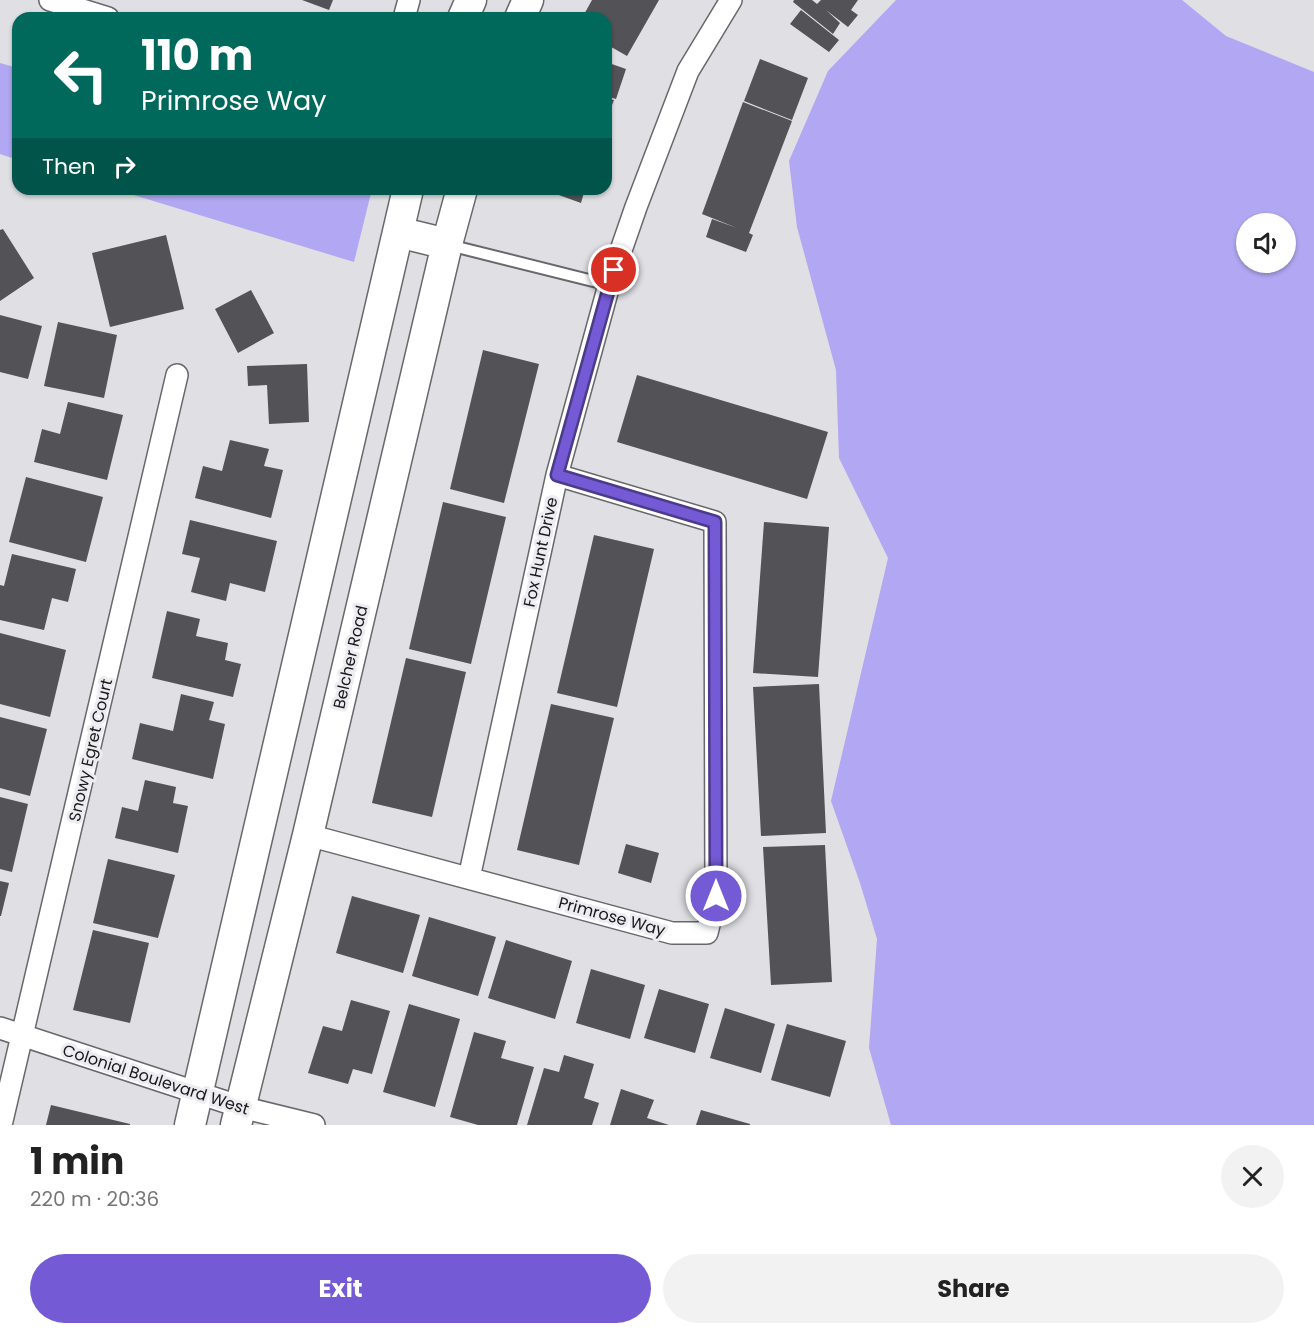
<!DOCTYPE html>
<meta charset="utf-8">
<style>
:root{--surface:#fff;--page:#f2f2f2;--text:#222;--muted:#767676;--accent:#755ad5}
body{margin:0;font-family:Poppins,sans-serif;background:var(--page);color:var(--text);height:100vh;display:flex;flex-direction:column;font-size:22px;white-space:nowrap}
*{box-sizing:border-box;margin:0}
p{font-size:20px;color:var(--muted)}
.icon{flex:none;width:33px;height:33px;fill:none;stroke:currentColor;stroke-width:2;stroke-linecap:round;stroke-linejoin:round}
.map{position:relative;height:1125px;overflow:hidden}
.details{display:flex;flex-direction:column;background:var(--surface);flex:1}
.details>*{flex:none}
.hud{position:absolute;left:12px;top:12px;width:600px;height:183px;border-radius:18px;box-shadow:0 2px 4px #0004;background:#00695c;color:#fff;overflow:hidden}
.controls{position:absolute;left:1236px;top:213px;display:grid;gap:12px}
.controls a{display:grid;place-items:center;width:60px;height:60px;border-radius:50%;background:var(--surface);box-shadow:0 2px 4px #0004;font-size:30px}
.pin{position:absolute;display:grid;place-items:center;width:51px;height:51px;color:#fff;margin:-26px;border:3px solid #fff;border-radius:50%;box-shadow:0 2px 6px #0007}
.me{position:absolute;width:66px;margin:-33px;rotate:0deg;stroke-linejoin:round;filter:drop-shadow(0 0 4px #0008)}
.turn{display:flex;align-items:center;gap:21px;height:126px;padding:0 30px;font-size:27px}
.turn .icon{width:78px;height:78px;stroke-width:2.5}
.turn b{display:block;font-size:42px;line-height:51px}
.then{display:flex;align-items:center;height:57px;padding:0 30px;background:#0003;gap:12px;font-size:22px}
.round{display:grid;place-items:center;flex:none;width:63px;height:63px;border-radius:32px;background:var(--page)}
.overview{display:flex;align-items:center;justify-content:space-between;height:102px;padding:0 30px}
h1{font-size:36px;font-weight:700;line-height:45px}
.cta{display:flex;gap:12px;margin-top:auto;padding:12px 30px}
.cta a{flex:1;height:69px;border-radius:36px;background:var(--accent);color:#fff;font-size:24px;font-weight:700;line-height:69px;text-align:center}
.cta a+a{background:var(--page);color:var(--text)}
.map>svg:first-child{display:block}
</style>
<div class="map">
<svg width="1314" height="1125" viewBox="0 0 1314 1125">
<rect width="100%" height="100%" fill="#dfdfe4"/>
<path fill="#b1a7f2" fill-rule="evenodd" d="M896,0H1182L1226,36L1314,72V1125H891L869,1048L877,939L860,883L831,801L888,558L839,458L836,370L797,227L789,161L828,71ZM1246,224H1286V262H1246Z
M0,63L18,68V160L0,154Z
M114,189H372L354,262Z"/>
<path fill="#535357" d="M302,0H333L329,10Z
M592,0H659L627,56L606,44V18H582Z
M794,0H812L817,4L821,0H858L851,10L858,15L848,27L826,10L840,23L833,34L793,2Z
M801,10L839,40L829,52L790,24Z
M760,59L808,78L792,120L744,101Z
M606,62L626,69L616,99L606,96Z
M606,98L614,100L609,113L606,112Z
M743,102L792,121L749,233L753,235L746,252L706,237L712,219L737,228L702,214Z
M542,189H585L581,203Z
M3,229L34,278L0,301V230Z
M166,235L184,309L110,327L92,253Z
M251,290L274,333L238,353L215,309Z
M0,315L42,326L28,379L0,372Z
M58,322L117,335L104,398L44,386Z
M483,350L539,364L504,503L450,489Z
M307,364L309,422L269,424L267,385L248,386L247,366Z
M637,375L828,432L807,499L617,442Z
M68,402L123,415L107,480L34,462L42,429L60,434Z
M230,440L269,449L264,466L283,470L271,518L195,498L203,466L222,471Z
M26,477L103,497L86,562L9,542Z
M443,502L506,517L471,664L409,649Z
M190,520L277,541L265,592L230,583L226,601L191,592L200,558L182,554Z
M764,522L829,527L818,677L753,673Z
M594,535L654,549L617,707L557,693Z
M12,554L76,569L68,602L52,598L44,630L0,620V585L4,586Z
M167,611L200,619L196,636L228,643L225,660L241,664L233,697L152,678Z
M0,633L66,650L50,717L0,704Z
M406,658L466,672L432,817L372,803Z
M819,684L826,833L761,836L753,687Z
M181,694L214,702L209,720L225,724L213,779L132,759L140,723L173,731Z
M551,704L614,718L579,865L517,850Z
M0,717L47,729L30,796L0,788Z
M145,780L176,787L173,803L188,806L178,853L115,838L122,807L138,811Z
M0,797L28,804L12,872L0,869Z
M626,844L659,853L651,883L618,873Z
M825,845L832,982L771,985L763,847Z
M108,859L175,875L158,938L93,923Z
M0,881L9,883L1,916H0Z
M352,896L420,915L403,973L336,953Z
M429,917L496,937L478,996L412,976Z
M93,930L149,943L130,1023L73,1010Z
M506,940L572,961L555,1019L488,998Z
M591,969L645,985L630,1039L576,1023Z
M659,989L709,1004L695,1053L644,1038Z
M351,1000L390,1011L372,1074L353,1069L348,1084L308,1073L323,1026L342,1031Z
M409,1004L460,1019L435,1107L383,1092Z
M725,1008L775,1024L761,1073L710,1058Z
M787,1024L846,1041L830,1097L771,1080Z
M474,1032L506,1041L501,1058L534,1067L517,1125H478L450,1117Z
M564,1055L594,1064L584,1098L599,1103L592,1125H527L544,1068L559,1072Z
M621,1089L654,1100L647,1118L669,1125H610Z
M51,1105L130,1124V1125H46Z
M701,1110L750,1124V1125H696Z"/>
<g fill="none" stroke-linecap="round" stroke-linejoin="round">
<defs>
<path id="lane" d="M449,245L609,285"/>
<path id="street" d="M50,0L108,18
M404,18L409,0
M308,835L672,933H707L716,896L715,522L557,475
M469,878L557,475L609,285L636,207L688,71L731,0
M0,1028L241,1107L314,1125
M1,1125L177,375"/>
<path id="secondary" d="M463,18L471,0
M520,18L528,0
M398,232L447,244
M190,1125L408,189
M236,1125L308,835L447,244L462,189"/>
</defs>
<use href="#lane" stroke="#68676c" stroke-width="14"/>
<use href="#street" stroke="#68676c" stroke-width="24"/>
<use href="#secondary" stroke="#68676c" stroke-width="33"/>
<use href="#lane" stroke="#fff" stroke-width="10"/>
<use href="#street" stroke="#fff" stroke-width="21"/>
<use href="#secondary" stroke="#fff" stroke-width="30"/>
</g>
<g fill="none" stroke-linecap="round" stroke-linejoin="round">
<defs>
<path id="route" d="M614,270L557,475L715,522L716,896"/>
</defs>
<use href="#route" stroke="#4c3a8a" stroke-width="15"/>
<use href="#route" stroke="#755ad5" stroke-width="10"/>
</g>
<g text-anchor="middle" stroke-width="6" stroke-linejoin="round" paint-order="stroke">
<g font-size="16" fill="#181819" stroke="#ececf1">
<text transform="translate(540 552) rotate(-78)" y="6">Fox Hunt Drive</text>
<text transform="translate(350 657) rotate(-77)" y="6">Belcher Road</text>
<text transform="translate(90 750) rotate(-77)" y="6">Snowy Egret Court</text>
<text transform="translate(612 916) rotate(15)" y="6">Primrose Way</text>
<text transform="translate(156 1079) rotate(18)" y="6">Colonial Boulevard West</text>
</g>
</g>
</svg>
<div class="controls">
<a><svg class="icon" aria-label="sound" viewBox="0 0 24 24"><path d="M4 9h4l5-4v14l-5-4H4zM17 9q2 3 0 6"/></svg></a>
</div>
<div class="pin" style="left:614px;top:270px;background:#d93025"><svg class="icon" aria-label="arrive" viewBox="0 0 24 24"><path d="M6 21V4h12l-3 4 3 4H6"/></svg></div>
<svg class="me" style="left:716px;top:896px" viewBox="-20 -20 40 40"><circle r="17" fill="#755ad5" stroke="#fff" stroke-width="3"/><path d="M0-11L8 9 0 5-8 9z" fill="#fff"/></svg>
<div class="hud">
<div class="turn"><svg class="icon" aria-label="left" viewBox="0 0 24 24"><path d="M17 20v-9H6M10 6l-5 5 5 5"/></svg><div><b>110 m</b>Primrose Way</div></div>
<div class="then">Then<svg class="icon" aria-label="right" viewBox="0 0 24 24"><path d="M7 20v-9h11M14 6l5 5-5 5"/></svg></div>
</div>
</div>
<section class="details">
<div class="overview"><div><h1>1 min</h1><p>220 m · 20:36</p></div><a class="round"><svg class="icon" aria-label="close" viewBox="0 0 24 24"><path d="M6 6l12 12M18 6L6 18"/></svg></a></div>
<div class="cta"><a>Exit</a><a>Share</a></div>
</section>
